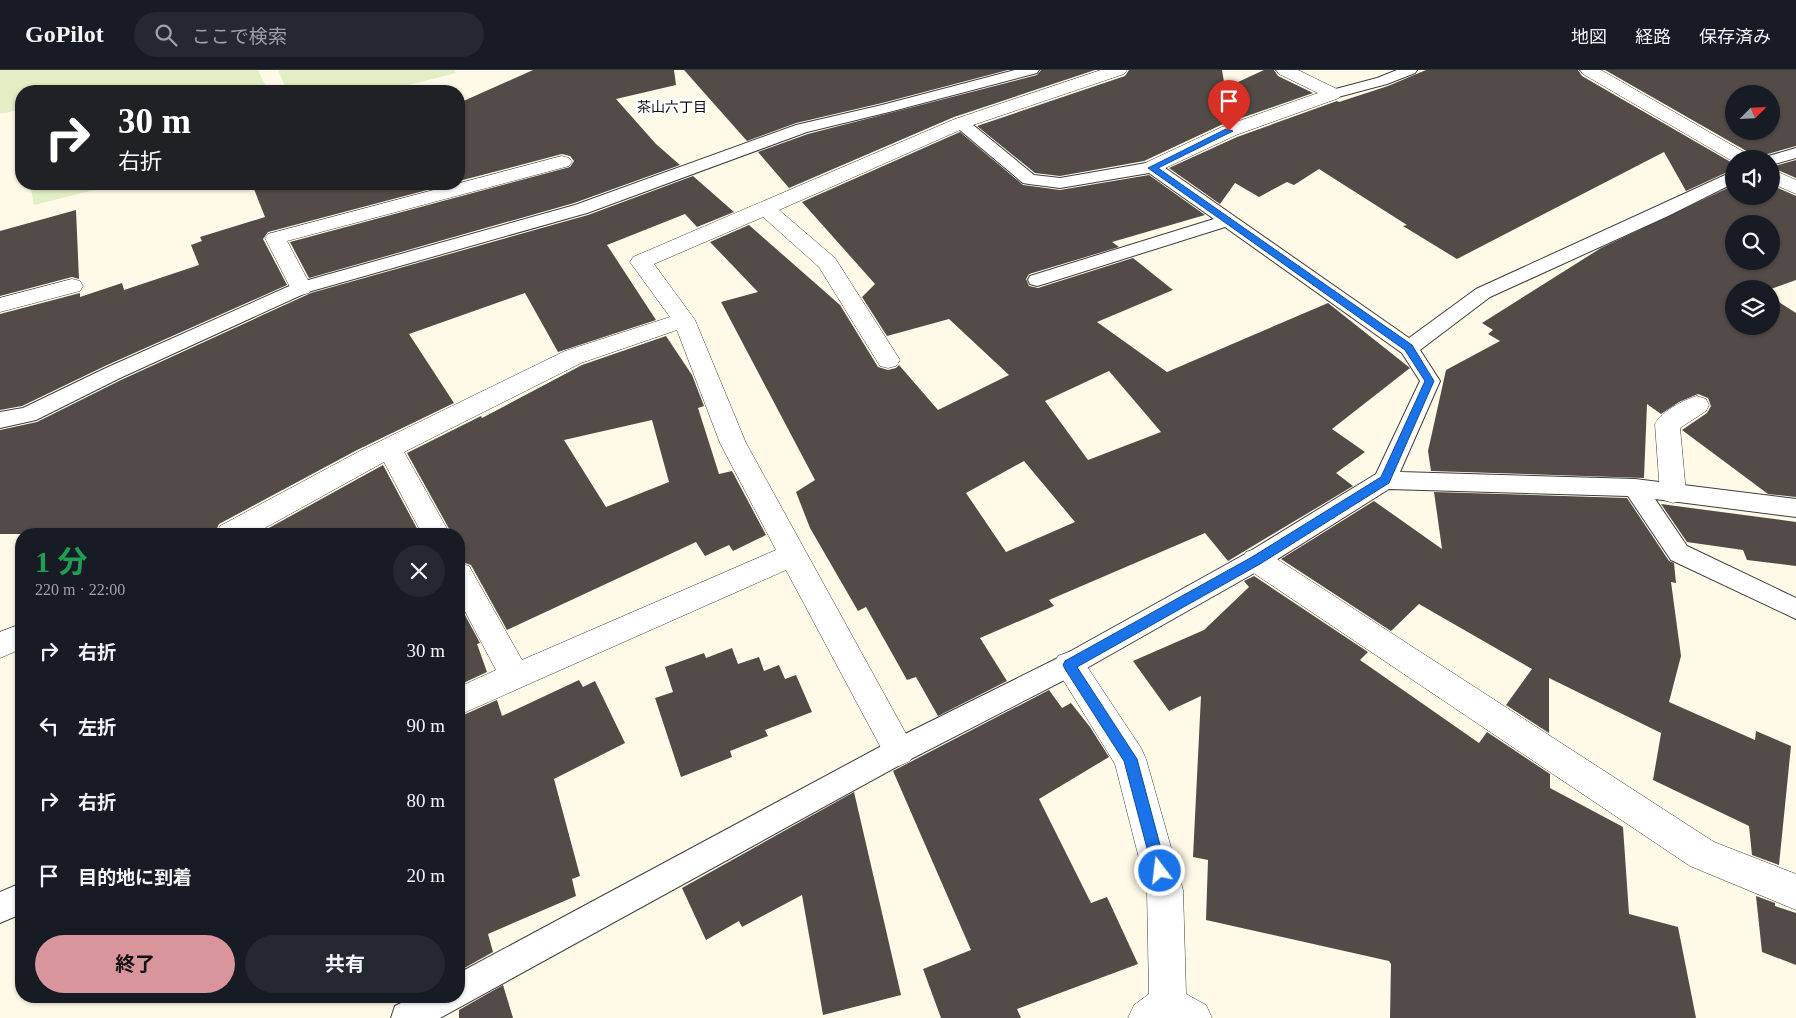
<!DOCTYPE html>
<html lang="ja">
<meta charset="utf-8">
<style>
:root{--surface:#171b24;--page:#242831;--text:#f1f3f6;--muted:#9ea1a6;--line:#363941;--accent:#d8959c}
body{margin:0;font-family:"Times New Roman","Noto Sans JP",serif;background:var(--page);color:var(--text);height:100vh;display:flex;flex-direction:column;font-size:19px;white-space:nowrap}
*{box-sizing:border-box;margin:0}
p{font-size:16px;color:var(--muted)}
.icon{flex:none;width:28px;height:28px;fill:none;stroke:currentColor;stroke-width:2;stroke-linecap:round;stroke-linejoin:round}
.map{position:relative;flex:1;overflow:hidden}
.side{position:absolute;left:15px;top:458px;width:450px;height:475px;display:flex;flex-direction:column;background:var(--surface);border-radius:20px;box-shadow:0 1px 4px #0004}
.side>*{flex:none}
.banner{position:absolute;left:15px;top:15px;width:450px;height:105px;border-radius:20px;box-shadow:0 1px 4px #0004;background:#202124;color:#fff;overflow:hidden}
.needle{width:32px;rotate:66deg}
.buttons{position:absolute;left:1725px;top:15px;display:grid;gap:10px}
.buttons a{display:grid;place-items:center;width:55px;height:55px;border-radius:50%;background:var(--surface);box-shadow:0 1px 4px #0004;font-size:25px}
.pin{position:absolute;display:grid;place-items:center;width:42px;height:42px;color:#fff;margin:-51px -21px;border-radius:50% 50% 50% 0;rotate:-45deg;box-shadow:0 0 5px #0007}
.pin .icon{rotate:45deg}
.me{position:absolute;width:55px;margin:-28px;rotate:345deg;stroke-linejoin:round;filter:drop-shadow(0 0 4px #0008)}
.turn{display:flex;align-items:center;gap:18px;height:105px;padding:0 20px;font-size:22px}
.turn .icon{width:65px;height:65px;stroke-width:2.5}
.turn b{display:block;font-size:35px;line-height:42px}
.round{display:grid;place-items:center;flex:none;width:52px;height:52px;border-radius:26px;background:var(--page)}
.head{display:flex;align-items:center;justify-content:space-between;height:85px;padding:0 20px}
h1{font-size:30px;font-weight:700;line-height:38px;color:#1e9e55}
.primary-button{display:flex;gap:10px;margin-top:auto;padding:10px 20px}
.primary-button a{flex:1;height:58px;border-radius:30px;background:var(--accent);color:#111;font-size:20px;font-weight:700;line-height:58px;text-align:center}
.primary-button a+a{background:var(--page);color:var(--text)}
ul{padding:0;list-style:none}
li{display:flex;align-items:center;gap:15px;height:75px;padding:0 20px}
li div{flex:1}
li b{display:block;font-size:19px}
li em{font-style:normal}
header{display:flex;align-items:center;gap:30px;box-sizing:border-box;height:70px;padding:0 25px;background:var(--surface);border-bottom:1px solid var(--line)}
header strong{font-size:24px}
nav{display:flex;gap:28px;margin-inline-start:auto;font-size:18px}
.search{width:350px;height:45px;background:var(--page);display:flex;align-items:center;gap:12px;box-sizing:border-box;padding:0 18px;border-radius:28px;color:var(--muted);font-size:19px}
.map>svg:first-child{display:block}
</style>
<header>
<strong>GoPilot</strong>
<div class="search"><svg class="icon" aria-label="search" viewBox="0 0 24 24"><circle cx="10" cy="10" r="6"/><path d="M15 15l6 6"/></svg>ここで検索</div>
<nav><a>地図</a><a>経路</a><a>保存済み</a></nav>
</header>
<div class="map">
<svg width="1796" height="948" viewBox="0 0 1796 948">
<rect width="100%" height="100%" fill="#fffae7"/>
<path fill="#e2efc4" d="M0,0H258L268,21H21V54L19,40L0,44Z
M278,0H454L456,3L385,21H287Z
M30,114H119L34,135Z"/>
<path fill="#534b47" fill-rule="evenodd" d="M533,0H674L676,15L616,29L656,74L680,95L574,133L309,208L290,172L570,97L574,91L570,86L562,84L459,111V33Z
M684,0H1008L882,33L796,53L747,71Z
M1041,0H1095L954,47L789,118L758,82L808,64L1037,5Z
M1129,0H1222L1225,18L1264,0H1274L1278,6L1313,23L1221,55L1144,91L1060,106L1035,103L977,56L1125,6Z
M1426,0H1578L1582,6L1734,94V99L1686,121L1664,82L1457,189L1403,156L1407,155L1319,99L1294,115L1287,112L1259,127L1235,113L1220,134L1169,98L1237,67L1337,31L1339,32L1388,16Z
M1605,0H1796V76L1764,85L1762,89H1753L1750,83ZM1734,24H1771V61H1734Z
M960,62L1023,115L1060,120L1149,105L1205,145L1112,172L1119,177L1029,204L1026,209L1029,216L1038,218L1133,188L1173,220L1097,252L1167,302L1328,233L1410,298L1332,359L1365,382L1336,403L1353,416L1228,491L1205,463L1049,530L1054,536L980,568L1007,611L938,646L916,607L907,610L866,537L858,541L810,458L796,422L815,410L721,232L758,222L710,172L749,155L840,235L878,297L888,300L896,298L899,295L938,340L1009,305L949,249L887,266L862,227L875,214L802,132ZM1109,301L1161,362L1088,390L1045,331ZM1024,391L1075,452L1006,482L966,423Z
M1796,90V108L1771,97Z
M693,106L734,142L697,157L685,144L607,175L656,250L558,282L525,223L409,264L454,333L357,380L219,454L214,464H0V360L37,352L121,310L311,223L588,145Z
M252,114H450L268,162L263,169L287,215L105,296L22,336L0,340V244L80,223V227L122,213L124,220L199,195L191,175L202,171L200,167L265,147Z
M1734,115V126H1771V115L1796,126V210L1771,219H1734V256H1771V227L1796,243V427L1768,424L1682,360L1707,343L1711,336L1708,328L1698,324L1679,332L1661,344L1647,334L1644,408L1431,401L1428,381L1446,300L1500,271L1488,264L1493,260L1482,253L1601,178ZM1734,154H1771V191H1734Z
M76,140L79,209L72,207L0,226V161Z
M666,266L692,305L704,336L698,338L719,404L732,401L766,465L733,481L729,475L705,486L696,472L507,560L471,495L459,491V464H452L407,383L481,346L482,348L582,295ZM652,350L669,412L606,437L564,370Z
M383,395L420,464H258Z
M1434,422L1627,428L1669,491L1674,493L1676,513L1671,512L1681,586L1669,632L1755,670L1756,661L1791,676L1779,795L1752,785L1749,756L1653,710L1662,658L1661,663L1549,608V663L1506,635L1532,599L1419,534L1391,561L1281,489L1374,431L1442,479Z
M1661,434L1796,452V496L1747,490L1743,480L1687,472Z
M1254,506L1368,582L1360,590L1479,673L1487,662L1550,704V718L1623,757L1629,844L1678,857L1696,948H1390L1391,894L1389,891L1206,850L1208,790L1193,787L1201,626L1169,641L1133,591L1204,560L1249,517L1244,511Z
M459,534L480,573L477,574L487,602L459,615Z
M732,578L738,594L759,587L764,601L779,595L785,609L796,605L812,642L765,660L768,666L730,681L732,687L681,707L655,628L673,622L665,597L704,583L706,588Z
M579,610L583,617L595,611L625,673L554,709L580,806L572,809L576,826L488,864L493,882L459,901V647L497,630L502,646Z
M1049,620L1062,638L1071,633L1090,657L1109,687L1039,729L1091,833L1107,827L1138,894L1017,939L1021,948H941L923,899L971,880L893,701Z
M854,722L901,925L823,945L802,825L742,857L739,851L706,870L682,818Z
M1756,826L1775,833V836L1796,843V895L1762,882Z
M503,915L513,948H459V940Z"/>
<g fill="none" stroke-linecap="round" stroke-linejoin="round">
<defs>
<path id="lane" d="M1015,0H1039L1037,3L889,42L807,62L587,143L308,222L120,308L36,350L0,358V342L23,338L106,298L294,214L575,135L796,55L882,35Z
M1397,0H1417L1415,3L1387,14L1338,27H1328L1325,24L1328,21L1377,8Z
M961,48L967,50L1034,105L1060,108L1152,92L1158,93L1409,268L1476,219L1734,101V113L1668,146L1490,227L1420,280L1440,311L1400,402L1635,409L1796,429V447L1655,429L1687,476L1796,528V549L1671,490L1628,426L1389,419L1265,497L1078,603L909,690L440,948H391L395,936L415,926H459V903L889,672L1060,587L1247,483L1376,404L1420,311L1402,283L1225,157L1044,214L1037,216L1030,214L1028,210L1030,206L1214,149L1149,103L1060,118L1029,114L1023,113L955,56L953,53L955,50Z
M1796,78V88L1771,95V89H1764L1765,87Z
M21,813V844L0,853V822Z"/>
<path id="street" d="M1101,0H1127L1124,4L967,57L779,140L835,188L900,290L896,296L888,298L880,296L819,197L763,147L654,194L695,250L746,373L910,671L915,681L910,691L899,696L888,691L786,500L459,645V617L496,600L459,530V493L469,496L522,590L776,480L720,373L677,260L581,293L404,382L450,464H422L384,392L254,464H216L220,456L358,382L565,281L670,247L630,192L633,187L955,49Z
M1276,0H1298L1339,20L1342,24L1339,28L1236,65L1159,101L1152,103L1145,101L1142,97L1145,93L1222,57L1318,23L1279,4Z
M1580,0H1601L1749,85L1751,89H1734V92L1583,4Z
M562,86L569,88L572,92L569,96L287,171L312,218L309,223L301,225L293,223L265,168L268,164Z
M1771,99L1796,110V124L1771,113Z
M72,209L80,211L83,216L80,221L0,242V228Z
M1697,326L1706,329L1709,335L1706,341L1680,358L1686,423L1682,430L1673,433L1664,430L1660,423L1655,354C1662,341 1683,330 1697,326Z
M1256,479L1266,482L1714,772L1796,804V840L1690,796L1246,498L1242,490L1246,482Z
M21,554V579L0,588V562Z
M1069,582L1080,586L1141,678L1146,689L1183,820L1186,924L1206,935L1212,948H1128L1134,935L1149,924L1147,820L1115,694L1054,595L1058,586Z"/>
</defs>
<use href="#lane" stroke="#3d3d3d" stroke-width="2"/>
<use href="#street" stroke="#3d3d3d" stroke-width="1"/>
<use href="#lane" fill="#fff" fill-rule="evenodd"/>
<use href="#street" fill="#fff" fill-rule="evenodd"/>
</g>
<path fill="#1a73e8" stroke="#114b97" d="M1226,59L1233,61L1158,98L1412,275L1434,311L1389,413L1260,494L1077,597L1137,689L1167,801L1165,806L1160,808L1155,806L1153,801L1124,691L1065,599L1063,595L1065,591L1252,487L1381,407L1425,311L1405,280L1148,98Z"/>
<g text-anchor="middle" stroke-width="5" stroke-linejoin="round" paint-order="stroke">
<g font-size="14" fill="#0a0a0a" stroke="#fff">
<text x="672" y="42">茶山六丁目</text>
</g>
</g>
</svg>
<div class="buttons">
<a><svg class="needle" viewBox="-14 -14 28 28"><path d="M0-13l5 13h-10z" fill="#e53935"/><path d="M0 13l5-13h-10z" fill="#9ea1a6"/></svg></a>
<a><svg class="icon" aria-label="sound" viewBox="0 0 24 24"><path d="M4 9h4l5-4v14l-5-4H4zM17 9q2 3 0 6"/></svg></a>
<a><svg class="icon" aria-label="search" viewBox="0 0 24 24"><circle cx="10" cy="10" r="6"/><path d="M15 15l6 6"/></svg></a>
<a><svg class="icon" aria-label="layers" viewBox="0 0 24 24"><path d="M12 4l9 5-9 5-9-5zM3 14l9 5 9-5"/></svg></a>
</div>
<div class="pin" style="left:1229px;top:61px;background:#d93025"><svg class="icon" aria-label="arrive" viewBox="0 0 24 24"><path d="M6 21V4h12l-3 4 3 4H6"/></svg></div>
<svg class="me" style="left:1160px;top:801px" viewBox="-20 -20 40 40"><circle r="17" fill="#1a73e8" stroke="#fff" stroke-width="3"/><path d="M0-11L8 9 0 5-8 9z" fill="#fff"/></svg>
<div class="banner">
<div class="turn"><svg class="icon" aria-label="right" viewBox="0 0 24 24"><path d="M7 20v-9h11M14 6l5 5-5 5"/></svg><div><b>30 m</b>右折</div></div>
</div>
<section class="side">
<div class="head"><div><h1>1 分</h1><p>220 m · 22:00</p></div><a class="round"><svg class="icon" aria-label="close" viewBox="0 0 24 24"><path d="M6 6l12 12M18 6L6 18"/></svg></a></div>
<ul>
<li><svg class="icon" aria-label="right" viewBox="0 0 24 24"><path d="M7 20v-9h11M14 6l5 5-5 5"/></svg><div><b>右折</b></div><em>30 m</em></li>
<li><svg class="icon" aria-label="left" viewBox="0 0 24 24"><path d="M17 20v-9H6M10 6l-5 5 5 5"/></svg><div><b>左折</b></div><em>90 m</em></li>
<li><svg class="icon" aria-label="right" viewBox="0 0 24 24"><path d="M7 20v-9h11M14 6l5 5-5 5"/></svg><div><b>右折</b></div><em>80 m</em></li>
<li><svg class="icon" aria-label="arrive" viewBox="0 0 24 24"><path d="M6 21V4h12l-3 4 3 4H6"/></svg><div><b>目的地に到着</b></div><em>20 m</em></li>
</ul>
<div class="primary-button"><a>終了</a><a>共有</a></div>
</section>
</div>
